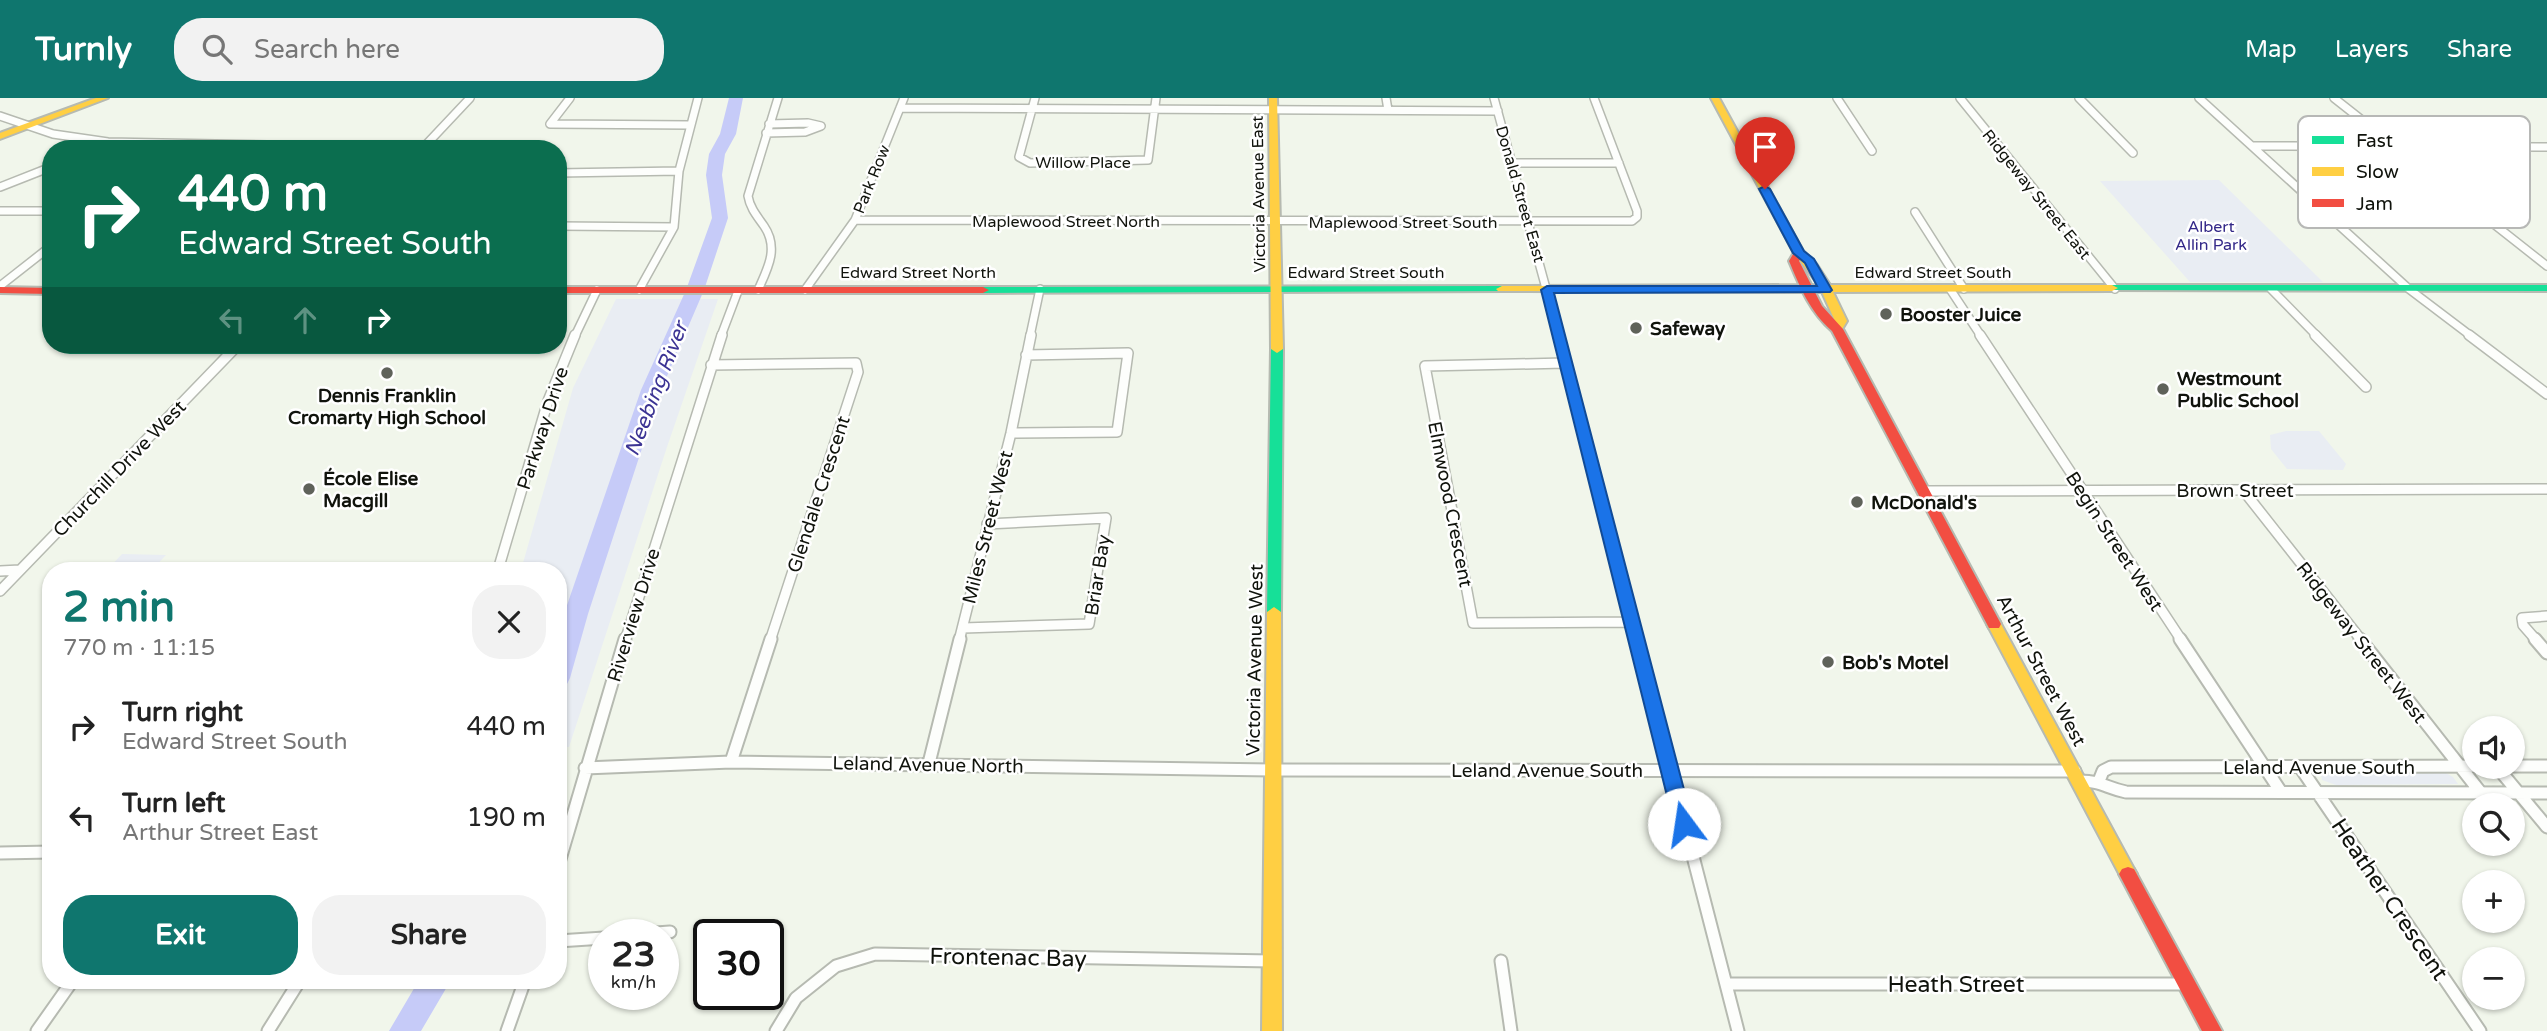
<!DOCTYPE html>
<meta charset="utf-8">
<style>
:root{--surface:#fff;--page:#f2f2f2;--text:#222;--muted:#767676;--accent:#0f766e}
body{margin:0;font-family:"Varela Round",sans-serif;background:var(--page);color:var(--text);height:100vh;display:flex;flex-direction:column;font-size:26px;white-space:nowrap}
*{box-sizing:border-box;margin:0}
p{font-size:23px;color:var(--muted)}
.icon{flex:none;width:38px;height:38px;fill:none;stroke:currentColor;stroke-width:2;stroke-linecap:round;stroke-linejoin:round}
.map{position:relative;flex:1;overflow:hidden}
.side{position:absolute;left:42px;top:464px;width:525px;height:427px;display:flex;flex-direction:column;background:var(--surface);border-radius:28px;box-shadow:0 2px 5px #0004}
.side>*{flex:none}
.hud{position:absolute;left:42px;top:42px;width:525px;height:214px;border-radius:28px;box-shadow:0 2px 5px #0004;background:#0b6e4f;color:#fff;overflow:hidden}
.tools{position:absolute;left:2462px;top:618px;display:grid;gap:14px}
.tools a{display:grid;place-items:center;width:63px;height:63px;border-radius:50%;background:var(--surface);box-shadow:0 2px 5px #0004;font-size:35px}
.speed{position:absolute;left:588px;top:821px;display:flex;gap:14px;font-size:35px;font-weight:700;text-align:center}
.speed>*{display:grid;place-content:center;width:91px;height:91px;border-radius:50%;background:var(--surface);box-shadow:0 2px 5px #0004;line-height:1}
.speed small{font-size:18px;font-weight:400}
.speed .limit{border:4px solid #111;border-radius:10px;background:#fff;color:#111}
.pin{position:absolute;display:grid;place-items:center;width:60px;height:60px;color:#fff;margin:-72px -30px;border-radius:50% 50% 50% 0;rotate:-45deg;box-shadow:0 0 7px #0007}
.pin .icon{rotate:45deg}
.me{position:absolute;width:77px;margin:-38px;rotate:346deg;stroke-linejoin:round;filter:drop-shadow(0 0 5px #0008)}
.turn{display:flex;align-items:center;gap:24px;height:147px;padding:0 21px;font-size:32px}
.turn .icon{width:91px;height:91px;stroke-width:2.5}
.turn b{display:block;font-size:49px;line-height:60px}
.lanes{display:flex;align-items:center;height:66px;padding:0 21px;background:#0003;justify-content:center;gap:35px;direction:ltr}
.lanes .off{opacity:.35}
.round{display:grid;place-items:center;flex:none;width:74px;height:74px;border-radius:28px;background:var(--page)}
.overview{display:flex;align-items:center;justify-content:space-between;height:119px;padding:0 21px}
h1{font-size:42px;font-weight:700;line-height:52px;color:var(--accent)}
.action{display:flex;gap:14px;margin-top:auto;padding:14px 21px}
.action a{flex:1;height:80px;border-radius:28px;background:var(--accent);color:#fff;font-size:28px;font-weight:700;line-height:80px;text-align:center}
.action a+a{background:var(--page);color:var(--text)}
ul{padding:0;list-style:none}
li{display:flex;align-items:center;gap:21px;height:91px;padding:0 21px}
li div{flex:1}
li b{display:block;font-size:26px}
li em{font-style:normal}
header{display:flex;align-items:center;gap:42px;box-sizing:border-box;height:98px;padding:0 35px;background:var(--accent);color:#fff}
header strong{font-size:33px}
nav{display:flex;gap:38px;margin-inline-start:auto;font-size:24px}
.search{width:490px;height:63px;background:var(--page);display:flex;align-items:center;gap:18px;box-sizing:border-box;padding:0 24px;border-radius:28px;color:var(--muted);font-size:26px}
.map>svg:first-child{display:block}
</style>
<header>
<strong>Turnly</strong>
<div class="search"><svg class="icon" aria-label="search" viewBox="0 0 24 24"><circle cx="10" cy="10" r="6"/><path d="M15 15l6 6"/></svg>Search here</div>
<nav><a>Map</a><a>Layers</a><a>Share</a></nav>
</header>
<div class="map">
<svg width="2547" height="933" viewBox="0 0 2547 933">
<rect width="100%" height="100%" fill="#f1f6eb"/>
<path fill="#e9edf3" d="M2219,82L2323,184H2190L2100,83Z
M616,201H718L667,349L569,649H558V472H521L573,290Z
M2286,333H2319L2346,366L2343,372L2287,371L2271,351L2270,337Z
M122,456L166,457L152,472H107Z
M2324,674L2446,675L2453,679L2458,686L2336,687L2322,682L2321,676Z"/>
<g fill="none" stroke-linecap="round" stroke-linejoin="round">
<path fill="#c6cbf8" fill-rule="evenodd" d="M729,0H743L736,36L725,56L722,77L728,120L704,192L661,292L588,516L570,580L567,586L558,589V536L564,516L641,292L686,192L712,120L706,77L709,56L720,36Z
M419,882H451L421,933H389Z"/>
<defs>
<path id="street-far2" d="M570,0L550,26L690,27
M1035,0L1019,59L1030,65L1148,62L1156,0
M1386,0L1388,12
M1494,0L1559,238
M1837,0L1872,53
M1960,0L2115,191
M2079,0L2133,55
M2199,0L2409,191L2471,238
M2334,0L2547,168
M900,10L1498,13
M0,18L53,36L108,44L422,50
M766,35L805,34L821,28L808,25L769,26
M2252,48L2547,49
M422,51L470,0
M1512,65H1619
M558,75L679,73
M0,89L51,69
M0,113H51
M1915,114L1964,191
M855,122L1632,123L1637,119V113L1594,0
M558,128L674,129
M0,188L51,148
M1950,191L1981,238
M2271,191L2317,238
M639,192L674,129L679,73L698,0
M758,192C768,170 779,150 764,128C757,118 750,110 748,98L778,0
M805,192L855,122L904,0
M575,238L597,192
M721,238L738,193
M1030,238L1040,191"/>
<path id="street-far1" d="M1558,237L1637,543
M1980,237L2182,543
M2315,237L2366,289
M2469,237L2547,296
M1565,265L1425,268L1473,525L1632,524
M711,267L856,265L858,274L770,543
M1011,335L1117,334L1128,255L1026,257
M2243,392L2362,543
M1924,393L2547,391
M498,472L548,303L575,237
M0,473L20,472
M0,493L238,247
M963,530L1089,526L1106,420L987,426
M625,543L722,237
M959,543L1011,335L1031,237
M2537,543L2523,527L2522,520L2547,518"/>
<path id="street" d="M1637,541L1738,933
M2180,541L2281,694
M2360,541L2481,695
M2535,541L2547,555
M731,664L771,541
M929,665L960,541
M2300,669L2480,933
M2497,669L2547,729
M585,670L731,664L1272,672L2075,673
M2080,683C2102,683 2106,690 2126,694L2547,695
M2099,683L2103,673L2111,669L2547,668
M0,755L51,754
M558,768L625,541
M642,836L670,834
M558,843L604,840
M1501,863L1511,933
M1726,886H2187
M37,933L73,882
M268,933L300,882
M507,933L525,882
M776,933L796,900L836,868L875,856L1272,863"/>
<path id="fast" d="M2112,187H2547V193L2108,192V188Z
M1502,188L1508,191L1506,193L983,195L977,192L983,189Z
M1277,247L1283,251L1281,514L1274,519L1267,514L1271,251Z"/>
<path id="slow" d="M96,0H108L0,41V35Z
M1269,0H1277L1283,251L1277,255L1271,251Z
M1711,0H1719L1803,153L1817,167L1830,187H2112L2118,190L2112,193L1833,194L1847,223L1841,233L1837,234L1831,231L1835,223L1822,194L1498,193L1496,191L1502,188L1819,187L1794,155Z
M1274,509L1281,514L1282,933H1262L1267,514Z
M1994,521L1999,522L2001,526L2134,771L2137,776L2134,781L2128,783L2122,781L1987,526L1989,522Z"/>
<path id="jam" d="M1799,152L1804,155L1799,163L1822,208L1843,231L2001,526L1999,530H1989L1832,233C1810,214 1800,189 1789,163L1795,153Z
M0,189L51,190V196L0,195Z
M558,189H983L989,192L983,195H558Z
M2128,769L2134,771L2222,933H2202L2119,776L2122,771Z"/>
</defs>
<use href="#street-far2" stroke="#b6bab1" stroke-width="10"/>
<use href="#street-far1" stroke="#b6bab1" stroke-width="12"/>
<use href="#street" stroke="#b6bab1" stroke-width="15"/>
<use href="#fast" stroke="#b6bab1" stroke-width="4"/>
<use href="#slow" stroke="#b6bab1" stroke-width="4"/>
<use href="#jam" stroke="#b6bab1" stroke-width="4"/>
<use href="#street-far2" stroke="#fdfefc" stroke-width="7"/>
<use href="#street-far1" stroke="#fdfefc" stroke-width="9"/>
<use href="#street" stroke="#fdfefc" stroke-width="11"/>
<use href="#fast" fill="#16e098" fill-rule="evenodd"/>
<use href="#slow" fill="#ffcf43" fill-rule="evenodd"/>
<use href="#jam" fill="#f24e42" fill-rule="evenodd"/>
</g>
<path fill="#1a73e8" stroke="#114b97" stroke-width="2" d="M1765,88L1770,91L1804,153L1814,161L1832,192L1830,194L1554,195L1693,726L1691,731L1684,733L1677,731L1674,726L1541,192L1547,188H1817L1805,165L1793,155L1759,91Z"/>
<g fill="#5f625a" stroke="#fff" stroke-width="2.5">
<circle cx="1886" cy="216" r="7"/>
<circle cx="1636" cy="230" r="7"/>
<circle cx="387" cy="275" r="7"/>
<circle cx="2163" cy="291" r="7"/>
<circle cx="309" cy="391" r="7"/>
<circle cx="1857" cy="404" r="7"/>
<circle cx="1828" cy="564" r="7"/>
</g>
<g text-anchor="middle" stroke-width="5" stroke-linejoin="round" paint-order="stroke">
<g font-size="16" fill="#10130c" stroke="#fff">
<text x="1083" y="70">Willow Place</text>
<text transform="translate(871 81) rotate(-68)" y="6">Park Row</text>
<text transform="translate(1258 96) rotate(-91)" y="6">Victoria Avenue East</text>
<text transform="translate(1521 96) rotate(74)" y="6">Donald Street East</text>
<text transform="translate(2037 96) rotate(51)" y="6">Ridgeway Street East</text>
<text x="1066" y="129">Maplewood Street North</text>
<text x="1403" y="130">Maplewood Street South</text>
<text x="918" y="180">Edward Street North</text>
<text x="1366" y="180">Edward Street South</text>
<text x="1933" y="180">Edward Street South</text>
</g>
<g font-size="16" fill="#332888" stroke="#fff">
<text x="2211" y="134">Albert<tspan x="2211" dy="18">Allin Park</tspan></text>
</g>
<g font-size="19" font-weight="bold" fill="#10130c" stroke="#fff" text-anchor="start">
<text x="1900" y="223">Booster Juice</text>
<text x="1650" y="237">Safeway</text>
<text x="2177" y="287">Westmount<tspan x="2177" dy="22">Public School</tspan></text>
<text x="387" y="304" text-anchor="middle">Dennis Franklin<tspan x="387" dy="22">Cromarty High School</tspan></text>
<text x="323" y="387">École Elise<tspan x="323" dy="22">Macgill</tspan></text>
<text x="1871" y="411">McDonald's</text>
<text x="1842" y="571">Bob's Motel</text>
</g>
<g font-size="19" fill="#10130c" stroke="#fff">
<text transform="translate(542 330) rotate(-72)" y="7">Parkway Drive</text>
<text transform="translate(119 370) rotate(-46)" y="7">Churchill Drive West</text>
<text x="2235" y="399">Brown Street</text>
<text transform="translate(818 396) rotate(-72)" y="7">Glendale Crescent</text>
<text transform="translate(1451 406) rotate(79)" y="7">Elmwood Crescent</text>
<text transform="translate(987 429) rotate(-76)" y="7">Miles Street West</text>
<text transform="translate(2115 443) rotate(57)" y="7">Begin Street West</text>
<text transform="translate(1097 477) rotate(-81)" y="7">Briar Bay</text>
<text transform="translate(633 517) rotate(-73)" y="7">Riverview Drive</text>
<text transform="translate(2362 544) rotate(52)" y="7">Ridgeway Street West</text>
<text transform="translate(1254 562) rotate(-89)" y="7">Victoria Avenue West</text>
<text transform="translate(2042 572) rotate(62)" y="7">Arthur Street West</text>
<text transform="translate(928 666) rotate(1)" y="7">Leland Avenue North</text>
<text x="2319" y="676">Leland Avenue South</text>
<text x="1547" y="679">Leland Avenue South</text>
</g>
<g font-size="21" font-style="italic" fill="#3c3494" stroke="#fff">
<text transform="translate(656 291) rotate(-69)" y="7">Neebing River</text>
</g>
<g font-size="23" fill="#10130c" stroke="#fff">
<text transform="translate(2390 801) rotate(56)" y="8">Heather Crescent</text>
<text transform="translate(1008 859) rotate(1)" y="8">Frontenac Bay</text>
<text x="1956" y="894">Heath Street</text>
</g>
</g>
<rect x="2298" y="18" width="232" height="112" rx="10" fill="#fff" stroke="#b7b8b6" stroke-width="2"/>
<rect x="2312" y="38" width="32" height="8" fill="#16e098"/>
<rect x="2312" y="69" width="32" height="9" fill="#ffcf43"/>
<rect x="2312" y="101" width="32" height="8" fill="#f24e42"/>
<g font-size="19" fill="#10130c">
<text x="2356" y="49">Fast</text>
<text x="2356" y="80">Slow</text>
<text x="2356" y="112">Jam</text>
</g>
</svg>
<div class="tools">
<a><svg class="icon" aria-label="sound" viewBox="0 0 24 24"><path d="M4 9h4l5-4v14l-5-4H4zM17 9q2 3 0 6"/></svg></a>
<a><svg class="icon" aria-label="search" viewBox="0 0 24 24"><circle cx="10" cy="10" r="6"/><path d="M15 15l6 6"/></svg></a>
<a>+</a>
<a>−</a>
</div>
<div class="speed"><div>23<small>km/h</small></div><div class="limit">30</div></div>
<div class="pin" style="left:1765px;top:91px;background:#d93025"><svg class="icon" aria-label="arrive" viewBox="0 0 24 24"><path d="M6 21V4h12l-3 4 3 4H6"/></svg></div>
<svg class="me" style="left:1684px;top:726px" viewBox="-20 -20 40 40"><circle r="19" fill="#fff"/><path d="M0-13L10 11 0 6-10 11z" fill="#1a73e8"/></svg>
<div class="hud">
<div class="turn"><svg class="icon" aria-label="right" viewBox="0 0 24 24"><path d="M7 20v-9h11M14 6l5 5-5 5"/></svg><div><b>440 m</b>Edward Street South</div></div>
<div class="lanes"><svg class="icon off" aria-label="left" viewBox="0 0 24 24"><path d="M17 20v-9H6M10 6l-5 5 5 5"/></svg><svg class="icon off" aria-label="ahead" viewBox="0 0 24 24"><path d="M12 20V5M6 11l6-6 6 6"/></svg><svg class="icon" aria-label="right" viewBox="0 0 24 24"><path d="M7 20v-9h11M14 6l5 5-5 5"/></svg></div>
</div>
<section class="side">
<div class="overview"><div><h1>2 min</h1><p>770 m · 11:15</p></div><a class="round"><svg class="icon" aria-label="close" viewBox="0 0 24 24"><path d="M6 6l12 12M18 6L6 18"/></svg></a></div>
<ul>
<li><svg class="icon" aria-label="right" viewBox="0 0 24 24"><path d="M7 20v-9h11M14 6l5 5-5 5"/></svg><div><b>Turn right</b><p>Edward Street South</p></div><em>440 m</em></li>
<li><svg class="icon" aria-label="left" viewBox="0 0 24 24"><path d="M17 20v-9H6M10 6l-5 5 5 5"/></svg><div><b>Turn left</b><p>Arthur Street East</p></div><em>190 m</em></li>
</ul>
<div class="action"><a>Exit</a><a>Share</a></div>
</section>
</div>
